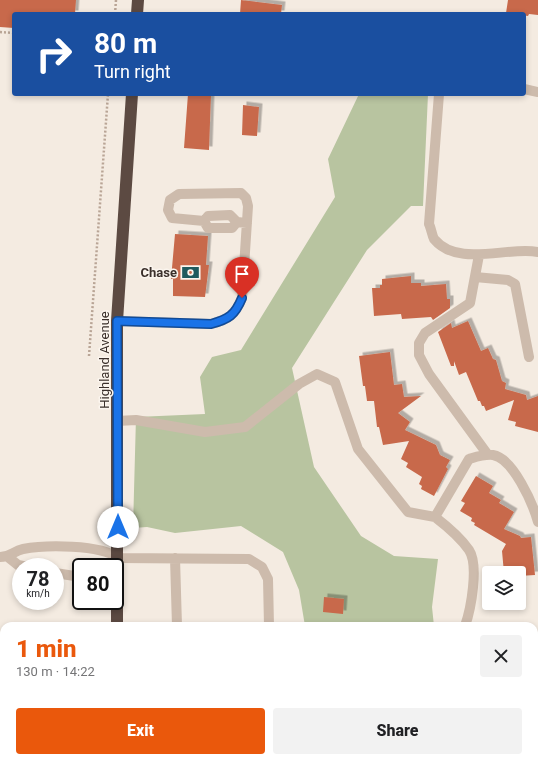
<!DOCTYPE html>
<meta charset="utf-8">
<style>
:root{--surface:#fff;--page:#f2f2f2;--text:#202124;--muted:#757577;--accent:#ea580c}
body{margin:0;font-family:Roboto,sans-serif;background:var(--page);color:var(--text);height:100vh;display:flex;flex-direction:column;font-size:15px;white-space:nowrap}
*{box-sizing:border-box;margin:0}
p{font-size:13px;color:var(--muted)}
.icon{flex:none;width:22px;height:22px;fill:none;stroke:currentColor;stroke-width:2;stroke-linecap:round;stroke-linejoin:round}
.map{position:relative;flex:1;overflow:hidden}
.sheet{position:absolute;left:0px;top:622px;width:538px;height:140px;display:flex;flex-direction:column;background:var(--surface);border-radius:12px 12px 0 0;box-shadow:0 2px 6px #0003}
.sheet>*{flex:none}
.guide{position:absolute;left:12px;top:12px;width:514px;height:84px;border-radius:4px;box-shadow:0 2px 6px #0003;background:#1a4fa0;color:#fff;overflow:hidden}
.controls{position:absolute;left:482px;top:566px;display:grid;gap:8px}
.controls a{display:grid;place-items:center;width:44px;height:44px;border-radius:4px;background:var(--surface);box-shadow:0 2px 6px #0003;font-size:20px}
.speed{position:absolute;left:12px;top:558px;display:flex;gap:8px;font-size:20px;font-weight:700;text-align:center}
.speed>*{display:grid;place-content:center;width:52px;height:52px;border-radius:50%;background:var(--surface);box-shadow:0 2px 6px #0003;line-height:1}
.speed small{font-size:10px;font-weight:400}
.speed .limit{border:2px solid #111;border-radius:6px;background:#fff;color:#111}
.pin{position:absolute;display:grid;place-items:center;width:34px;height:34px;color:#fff;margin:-41px -17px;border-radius:50% 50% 50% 0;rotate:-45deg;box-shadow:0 0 4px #0007}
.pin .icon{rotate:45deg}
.me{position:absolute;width:44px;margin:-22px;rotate:0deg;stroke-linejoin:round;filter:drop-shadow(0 0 3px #0008)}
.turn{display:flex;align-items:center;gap:14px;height:84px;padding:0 16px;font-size:18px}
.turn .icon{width:52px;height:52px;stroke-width:2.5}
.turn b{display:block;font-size:28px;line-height:34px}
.round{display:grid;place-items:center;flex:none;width:42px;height:42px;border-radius:4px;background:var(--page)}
.head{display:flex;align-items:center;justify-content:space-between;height:68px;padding:0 16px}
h1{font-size:24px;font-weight:800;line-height:30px;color:var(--accent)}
.cta{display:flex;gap:8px;margin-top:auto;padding:8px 16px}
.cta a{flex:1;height:46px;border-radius:4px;background:var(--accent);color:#fff;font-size:16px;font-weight:800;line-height:46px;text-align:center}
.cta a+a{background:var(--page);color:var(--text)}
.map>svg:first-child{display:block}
</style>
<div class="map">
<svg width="538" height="762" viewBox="0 0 538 762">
<defs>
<filter id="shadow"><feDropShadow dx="3.5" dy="-3.5" stdDeviation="0" flood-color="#0004"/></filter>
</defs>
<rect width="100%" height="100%" fill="#f4ebe1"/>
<path fill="#b8c4a0" d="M359,94H428L423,206H411L367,250L292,368L314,467L361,536L394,556L438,559L432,607L434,626H305L299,590L283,552L241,526L175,533L147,527L133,528L136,417L205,414L200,377L212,357L241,350L335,197L328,159Z"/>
<path fill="#c8694b" filter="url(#shadow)" d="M0,0H76L75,14H14V28L0,27Z
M241,0L282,5L281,14H240Z
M508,0H538V15L529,14L528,16L506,13Z
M188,94H211L209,150L184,148Z
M243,105L259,107L257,136L242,135Z
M175,234L208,236L206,265H209L205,297L173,296V279H171Z
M411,276V283H421V286L446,284L447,299H450V308L433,320L431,317L402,319L401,314L374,316L372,288H380V285H382V279Z
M468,321L481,351L488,348L493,359L496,360L502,381L506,383L505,389L526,395L527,400L538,396V432L515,426L516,422L508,420L514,400L486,411L484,406H482L480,401H478L466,372L459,375L454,361V366H451L438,332L451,323L452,328Z
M390,352L394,385L402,384L404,397L421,396L398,413L410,422L405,430L436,445L440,455L450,460L446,467L448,469L434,496L421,489L422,486L419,484L422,477L406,467L408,463L401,459L409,441L383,445L379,427H377L374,401H367L365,386H363L359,356Z
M476,476L493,486L489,493L501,500L499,503L514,512L504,529L520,536L521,538L531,537L535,575L519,576V573H504L502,551L506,544L474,525L475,523L471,521L472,518L460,511L465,503L461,501Z
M324,597L344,599L343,614L323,612Z"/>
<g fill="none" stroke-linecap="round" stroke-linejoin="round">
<path stroke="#b9a596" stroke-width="2.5" stroke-dasharray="2 2" stroke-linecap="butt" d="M115,14L116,0
M0,32L14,33
M89,356L108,94"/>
<path stroke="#cdbbac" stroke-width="10" d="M524,89L538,92
M439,94L429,224C431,228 432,235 434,239C458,268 507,246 538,252
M204,221L208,216L230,215L237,222L247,223
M204,221L208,228H232L237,222
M479,255L470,303L425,333L419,343V355L429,374L488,455
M475,277L508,280L515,284L529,357
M117,321L211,324C229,319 235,315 242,298L248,206L246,198L241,193L179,194L170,200L168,210L172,218L204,221
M117,421L136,420L205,432L245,427L299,384L317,374L335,382L358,449L408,512L435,517
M0,557C11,557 13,551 23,549C44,545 101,544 118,558L249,559L262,567L268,579L269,626
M8,557L18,565L28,567
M175,558L177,626
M55,573L81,577
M465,626C471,609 479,565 469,550C460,537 448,527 435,517L469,459C476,457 485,454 493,455C513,458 533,504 538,522
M56,758L57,762
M76,758V762
M383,758V762"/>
<path stroke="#5c4a42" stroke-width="12" d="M137,14L138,0
M117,626V321L132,94
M115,762V758"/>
</g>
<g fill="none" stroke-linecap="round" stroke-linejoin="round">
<defs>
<path id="route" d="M118,527L117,321L211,324C229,319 235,315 242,298"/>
</defs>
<use href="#route" stroke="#114b97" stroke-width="10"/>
<use href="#route" stroke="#1a73e8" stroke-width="7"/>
</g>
<defs>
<symbol id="bank-bare" viewBox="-9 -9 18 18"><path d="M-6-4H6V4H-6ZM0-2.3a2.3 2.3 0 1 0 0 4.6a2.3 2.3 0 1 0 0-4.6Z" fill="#1f5a5e" stroke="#fbf5ee" stroke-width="2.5" paint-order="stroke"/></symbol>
</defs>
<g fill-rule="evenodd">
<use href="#bank-bare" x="178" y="260" width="25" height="25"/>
</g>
<g text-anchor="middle" stroke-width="3" stroke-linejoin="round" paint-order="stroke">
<g font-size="13" font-weight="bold" fill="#3b302b" stroke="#fbf5ee" text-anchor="end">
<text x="177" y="277">Chase</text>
</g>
<g font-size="13" fill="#3b302b" stroke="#fbf5ee">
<text transform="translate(104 360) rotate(-90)" y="5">Highland Avenue</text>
</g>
</g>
</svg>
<div class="controls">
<a><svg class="icon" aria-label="layers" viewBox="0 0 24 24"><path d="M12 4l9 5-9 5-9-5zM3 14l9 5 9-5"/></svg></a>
</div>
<div class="speed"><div>78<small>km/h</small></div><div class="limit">80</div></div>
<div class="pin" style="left:242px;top:298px;background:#d93025"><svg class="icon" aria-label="arrive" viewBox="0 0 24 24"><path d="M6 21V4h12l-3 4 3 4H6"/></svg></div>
<svg class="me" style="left:118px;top:527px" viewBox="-20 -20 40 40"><circle r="19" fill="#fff"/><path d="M0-13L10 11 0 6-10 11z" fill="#1a73e8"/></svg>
<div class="guide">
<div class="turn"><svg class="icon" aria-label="right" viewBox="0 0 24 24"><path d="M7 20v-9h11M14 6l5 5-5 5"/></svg><div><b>80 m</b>Turn right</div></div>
</div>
<section class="sheet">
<div class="head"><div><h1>1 min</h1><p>130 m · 14:22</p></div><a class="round"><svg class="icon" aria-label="close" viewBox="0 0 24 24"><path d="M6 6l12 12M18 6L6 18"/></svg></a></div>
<div class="cta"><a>Exit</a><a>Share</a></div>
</section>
</div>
